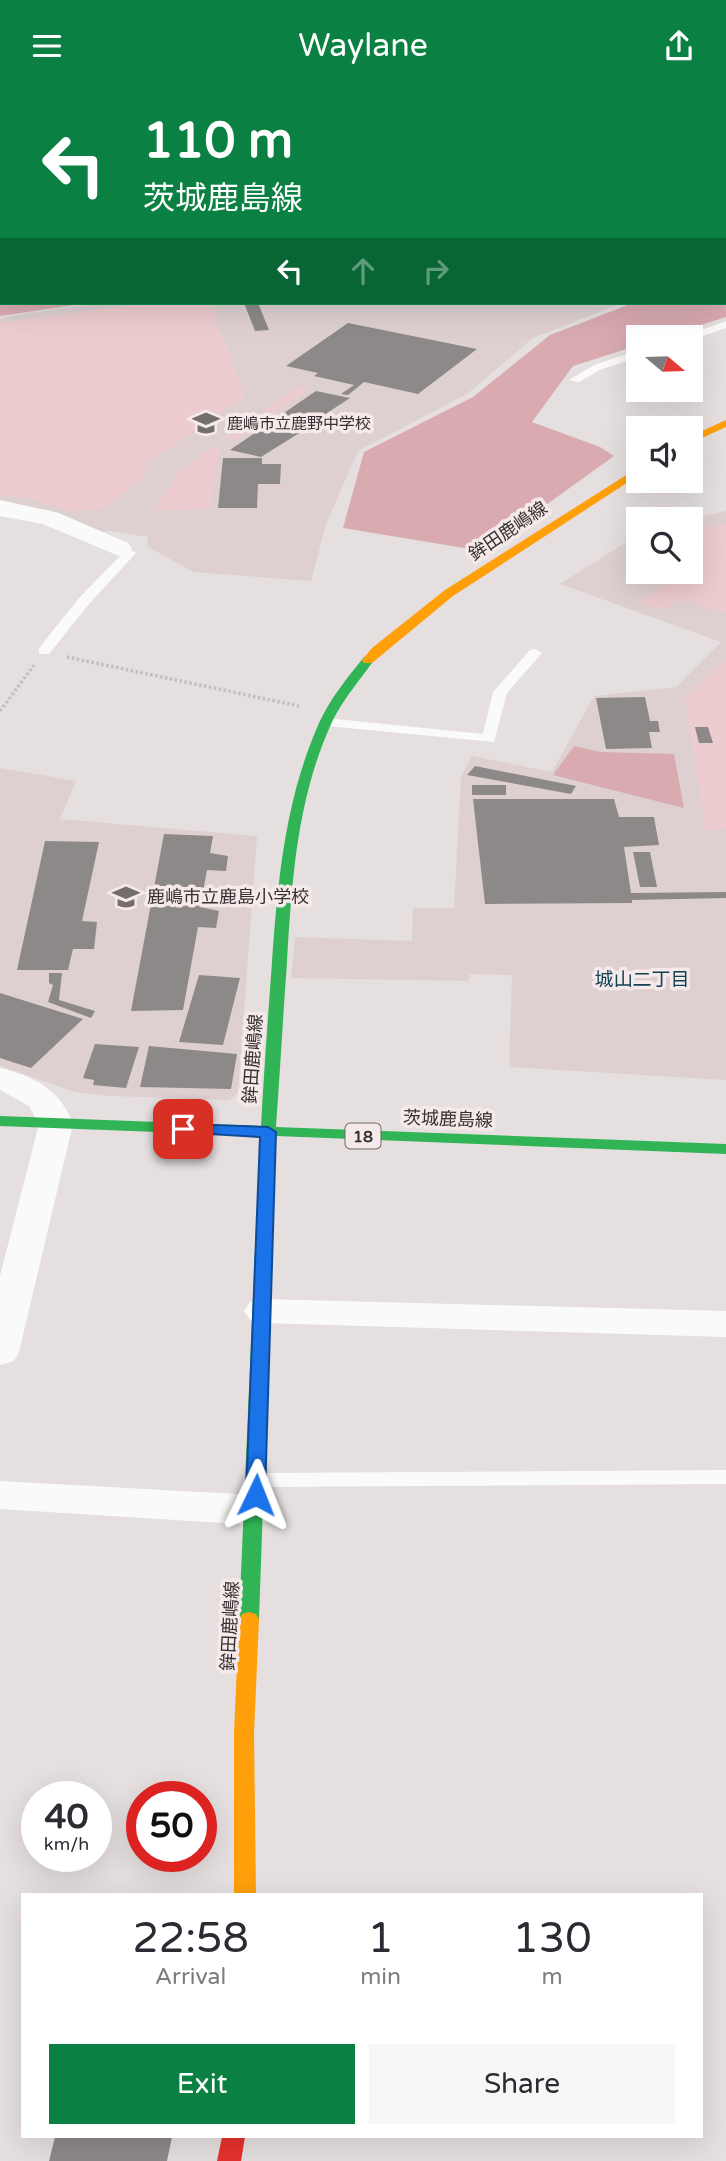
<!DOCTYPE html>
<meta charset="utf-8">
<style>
:root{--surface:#fff;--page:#f7f7f7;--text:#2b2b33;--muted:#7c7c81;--accent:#0b8043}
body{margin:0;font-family:"Varela Round","Noto Sans JP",sans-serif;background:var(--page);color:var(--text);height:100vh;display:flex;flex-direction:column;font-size:26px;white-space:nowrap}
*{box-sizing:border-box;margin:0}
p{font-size:23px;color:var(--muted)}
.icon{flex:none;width:38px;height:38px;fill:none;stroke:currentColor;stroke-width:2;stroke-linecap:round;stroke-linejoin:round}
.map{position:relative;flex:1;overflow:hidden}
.panel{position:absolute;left:21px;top:1802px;width:682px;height:245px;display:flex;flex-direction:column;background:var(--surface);border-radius:0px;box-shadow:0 7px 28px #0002}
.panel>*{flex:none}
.hud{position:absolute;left:0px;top:0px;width:726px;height:214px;box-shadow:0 7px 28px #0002;background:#0b8043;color:#fff;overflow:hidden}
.needle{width:46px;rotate:109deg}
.controls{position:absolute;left:626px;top:234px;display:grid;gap:14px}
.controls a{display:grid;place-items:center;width:77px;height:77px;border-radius:0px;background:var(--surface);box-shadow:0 7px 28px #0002;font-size:35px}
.speed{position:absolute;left:21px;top:1690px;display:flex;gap:14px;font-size:35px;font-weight:700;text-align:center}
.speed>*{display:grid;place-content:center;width:91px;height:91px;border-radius:50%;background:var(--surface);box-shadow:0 7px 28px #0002;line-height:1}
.speed small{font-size:18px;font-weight:400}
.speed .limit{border:10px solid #d22;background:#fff;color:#111}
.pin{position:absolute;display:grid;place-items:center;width:60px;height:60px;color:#fff;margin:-30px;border-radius:14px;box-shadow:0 4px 10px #0006}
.me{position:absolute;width:77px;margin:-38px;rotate:2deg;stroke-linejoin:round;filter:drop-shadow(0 0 5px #0008)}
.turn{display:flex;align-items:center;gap:24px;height:147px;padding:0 28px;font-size:32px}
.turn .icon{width:91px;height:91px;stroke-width:2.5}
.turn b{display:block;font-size:49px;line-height:60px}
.lanes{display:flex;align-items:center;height:66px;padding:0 28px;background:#0003;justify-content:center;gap:35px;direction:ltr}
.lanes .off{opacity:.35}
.eta{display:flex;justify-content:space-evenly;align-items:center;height:119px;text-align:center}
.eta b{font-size:42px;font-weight:600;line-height:49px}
.action{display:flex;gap:14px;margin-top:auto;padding:14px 28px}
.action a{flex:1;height:80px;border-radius:0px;background:var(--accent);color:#fff;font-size:28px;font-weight:600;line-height:80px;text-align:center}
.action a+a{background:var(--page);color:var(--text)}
header{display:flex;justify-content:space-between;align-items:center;height:91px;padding:0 28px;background:var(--accent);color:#fff;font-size:32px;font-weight:600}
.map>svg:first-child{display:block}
</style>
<header><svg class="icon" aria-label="menu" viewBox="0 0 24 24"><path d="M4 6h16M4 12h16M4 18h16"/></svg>Waylane<svg class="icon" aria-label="share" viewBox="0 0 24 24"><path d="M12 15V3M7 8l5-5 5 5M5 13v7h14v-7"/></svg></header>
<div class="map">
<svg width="726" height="2070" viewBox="0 0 726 2070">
<rect width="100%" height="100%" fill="#e5dfdf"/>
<path fill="#ded0d1" d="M98,212H622L533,247L467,303L358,360L326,433L311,490L193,481L147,455L148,446L112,440L98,441L50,419L0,412V227Z
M726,420V989L509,976L512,884L470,883L468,890L291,887L295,846L412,850L413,817H454L461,686L472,665L552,681L594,605L676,596L721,551L560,493L639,443V481H691V429H683Z
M0,677L76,690L60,728L257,745L238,1002L229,1009L111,1005L75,1001L0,975Z"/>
<path fill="#eccccf" d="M146,212H210L245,306L145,374L147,383L107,417L71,421L27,407L0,404V232Z
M297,296L309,298L237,350L225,347Z
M211,356L219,357L210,418L154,419L179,380Z
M726,433V521L678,510L663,519L636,511L678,483L676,481H691V436Z
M726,567V738L706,739L685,607Z"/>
<path fill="#d9abb1" d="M0,158L2,212H88L0,225Z
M725,164L726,226L660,247H639V254L573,275L532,331L600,356L614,365L482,460L343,437L364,361L473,306L550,244L633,212H724Z
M574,655L600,661L674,663L684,717L553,684Z"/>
<path fill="#8d8989" d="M244,212H258L269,239L255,240Z
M348,232L477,258L418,303L364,291L348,304L341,303L354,294L314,285L318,282L286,275Z
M316,300L350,307L321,326L336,329L320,341L304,339L261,366L230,359Z
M223,367H262V373H281L280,393H258L257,417H218Z
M645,606L650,630H658L660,641H649L652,657L606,658L596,607Z
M695,636H708L713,652H699Z
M475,675L576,695L571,703L467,684Z
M472,694H506V704H472Z
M473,708H614L619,726H654L659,754L624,756L631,802L726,801V807L632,809V812L485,813Z
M164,743L213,745L210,762L228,765L226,780L207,779L200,816L219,820L216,837L198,836L183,919L131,920Z
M45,750L99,751L82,830L97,831L94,858H73L68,879H17Z
M633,761H650L657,796H640Z
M49,882H62L59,909L95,920L91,927L48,911L53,894L49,892Z
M199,884L240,887L223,954L179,951Z
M0,902L83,928L31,977L0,967Z
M95,953L139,956L126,997L93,994L94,989L83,987Z
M149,955L237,963L231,998L140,996Z
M55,2046H172L167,2070H49Z"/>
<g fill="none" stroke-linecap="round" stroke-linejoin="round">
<path stroke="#c1bfbf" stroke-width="3.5" stroke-dasharray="2.5 2.5" stroke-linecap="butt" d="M67,566L299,615
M0,620L34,574"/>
<path fill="#fbfafa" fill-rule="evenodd" d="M699,0H709V2H700Z
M0,62H2V68H0Z
M724,76H726V82H724Z
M724,132H726V138H724Z
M0,135H2V141H0Z
M726,230V237L691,249L680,247Z
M639,259V266L602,278L579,291L569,289L594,274Z
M119,453L136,462L89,513L49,563H39V557L79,507L122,463L113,457Z
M535,558L542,562L507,602L494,651L326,635L319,631L326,627L483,643L493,601L530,559Z
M726,1379V1393L256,1396L249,1394L246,1389L249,1384L256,1382Z"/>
<path fill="#fbfafa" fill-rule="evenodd" d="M155,0H173L154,2Z
M427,0H445V2H427Z
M0,409L59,422L128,452L132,457L128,462L119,465L43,433L0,425Z
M0,977C34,985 61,999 73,1033L19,1261L14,1270L0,1274V1185L39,1033L29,1015L0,999Z
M263,1208L726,1220V1246L263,1232L250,1229L244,1220L250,1211Z
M0,1390L255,1404L270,1409L276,1419L270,1429L255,1434L0,1418Z"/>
<path fill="#30b455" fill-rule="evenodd" d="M368,565L374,569C360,589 343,608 332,631C297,707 292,788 287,871C283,926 280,981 276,1036L726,1053V1063L276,1045L259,1528L256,1533L249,1535L242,1533L239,1528L260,1045L0,1035V1025L261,1035C264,980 268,926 272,871C278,788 285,709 319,632C330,608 347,587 364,566Z"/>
<path fill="#ff9f0a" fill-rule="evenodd" d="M726,329V336L691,352V345Z
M639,376V384L453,505L372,572H364L362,569L372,557L445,499Z
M249,1521L256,1523L259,1528L254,1642L256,1804H234V1642L239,1528L242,1523Z"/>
<path fill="#e5322d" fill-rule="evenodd" d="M222,2046H245L241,2070H217Z"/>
</g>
<path fill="#1a73e8" stroke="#114b97" stroke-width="2" d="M183,1033L268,1036L276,1041L265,1404L262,1409H249L246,1404L260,1046L177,1041L175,1038L177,1035Z"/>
<defs>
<symbol id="school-bare" viewBox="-9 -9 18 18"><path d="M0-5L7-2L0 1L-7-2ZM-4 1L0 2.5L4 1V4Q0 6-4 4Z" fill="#736d6e" stroke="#f5e9ea" stroke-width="2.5" paint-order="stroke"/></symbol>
</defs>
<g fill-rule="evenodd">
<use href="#school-bare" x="187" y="313" width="38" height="38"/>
<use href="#school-bare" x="107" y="787" width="38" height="38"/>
</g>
<g text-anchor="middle" stroke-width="7" stroke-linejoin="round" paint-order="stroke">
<g font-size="16" fill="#353031" stroke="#f5e9ea" text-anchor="start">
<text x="227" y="338">鹿嶋市立鹿野中学校</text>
</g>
<rect fill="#f5e9ea" stroke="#6f6868" stroke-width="2" x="345.5" y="1032.5" width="35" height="25" rx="5"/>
<g font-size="16" font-weight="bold" fill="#353031">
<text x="363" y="1051">18</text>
</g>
<g font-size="18" fill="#353031" stroke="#f5e9ea">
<text transform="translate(508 440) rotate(-34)" y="6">鉾田鹿嶋線</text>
<text transform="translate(253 968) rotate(-86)" y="6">鉾田鹿嶋線</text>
<text transform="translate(448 1028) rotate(2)" y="6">茨城鹿島線</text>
<text transform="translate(230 1535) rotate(-87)" y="6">鉾田鹿嶋線</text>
</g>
<g font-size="18" fill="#353031" stroke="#f5e9ea" text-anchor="start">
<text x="147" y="812">鹿嶋市立鹿島小学校</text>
</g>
<g font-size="19" fill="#104254" stroke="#f5e9ea">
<text x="642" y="895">城山二丁目</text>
</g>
</g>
</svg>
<div class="controls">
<a><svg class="needle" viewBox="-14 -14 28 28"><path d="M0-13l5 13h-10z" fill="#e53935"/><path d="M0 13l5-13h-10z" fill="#7c7c81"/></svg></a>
<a><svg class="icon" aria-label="sound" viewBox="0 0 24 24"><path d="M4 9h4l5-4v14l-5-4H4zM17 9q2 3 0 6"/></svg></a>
<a><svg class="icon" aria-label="search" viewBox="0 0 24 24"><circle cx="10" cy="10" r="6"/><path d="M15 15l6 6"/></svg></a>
</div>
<div class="speed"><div>40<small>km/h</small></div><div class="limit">50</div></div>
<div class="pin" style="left:183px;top:1038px;background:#d93025"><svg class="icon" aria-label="arrive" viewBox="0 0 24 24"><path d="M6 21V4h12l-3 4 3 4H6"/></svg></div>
<svg class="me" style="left:256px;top:1404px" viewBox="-20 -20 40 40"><path d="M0-17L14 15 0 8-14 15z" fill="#1a73e8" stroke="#fff" stroke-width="4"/></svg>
<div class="hud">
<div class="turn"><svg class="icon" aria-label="left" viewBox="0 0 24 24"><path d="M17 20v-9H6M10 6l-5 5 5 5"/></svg><div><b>110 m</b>茨城鹿島線</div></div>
<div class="lanes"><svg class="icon" aria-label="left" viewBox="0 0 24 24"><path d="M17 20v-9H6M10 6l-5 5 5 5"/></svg><svg class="icon off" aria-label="ahead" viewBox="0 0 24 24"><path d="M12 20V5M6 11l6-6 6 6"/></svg><svg class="icon off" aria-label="right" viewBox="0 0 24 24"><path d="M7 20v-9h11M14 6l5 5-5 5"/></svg></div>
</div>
<section class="panel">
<div class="eta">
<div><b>22:58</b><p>Arrival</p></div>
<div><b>1</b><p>min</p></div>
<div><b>130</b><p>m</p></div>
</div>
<div class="action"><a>Exit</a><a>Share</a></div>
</section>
</div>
